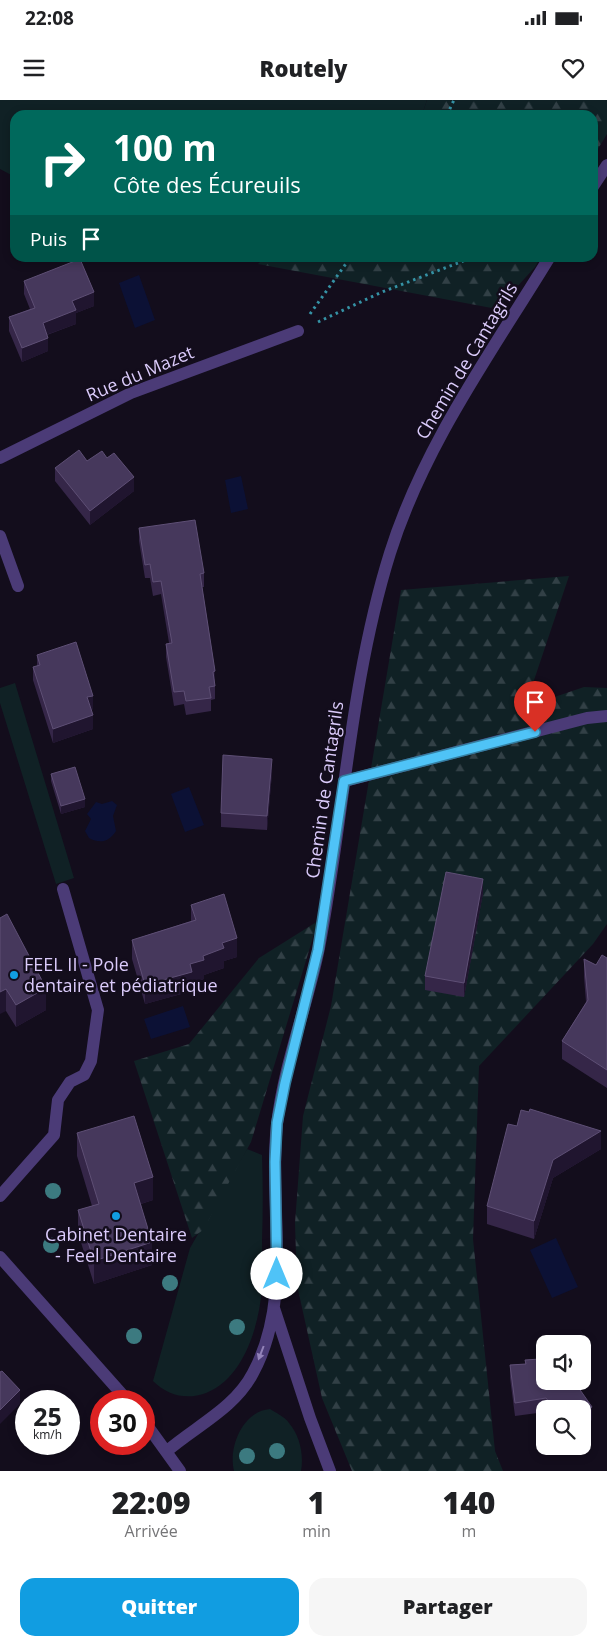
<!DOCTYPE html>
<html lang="fr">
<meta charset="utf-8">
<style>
:root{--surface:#fff;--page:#f6f6f6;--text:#202124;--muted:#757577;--accent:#119de1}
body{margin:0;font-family:"Open Sans",sans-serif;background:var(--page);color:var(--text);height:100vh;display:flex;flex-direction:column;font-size:19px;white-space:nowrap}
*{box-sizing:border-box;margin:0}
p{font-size:16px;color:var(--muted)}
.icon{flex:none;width:28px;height:28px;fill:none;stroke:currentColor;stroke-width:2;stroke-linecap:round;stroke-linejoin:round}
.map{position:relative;height:1371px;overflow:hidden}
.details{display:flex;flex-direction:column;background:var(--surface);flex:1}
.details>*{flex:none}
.banner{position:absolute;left:10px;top:10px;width:588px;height:152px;border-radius:15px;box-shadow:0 2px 8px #0003;background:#00695c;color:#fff;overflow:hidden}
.controls{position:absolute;left:536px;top:1235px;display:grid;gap:10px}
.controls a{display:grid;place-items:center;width:55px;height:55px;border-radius:10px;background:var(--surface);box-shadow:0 2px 8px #0003;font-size:25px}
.speed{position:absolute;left:15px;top:1290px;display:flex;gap:10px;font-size:25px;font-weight:700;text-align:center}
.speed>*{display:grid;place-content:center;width:65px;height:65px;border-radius:50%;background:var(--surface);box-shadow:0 2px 8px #0003;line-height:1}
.speed small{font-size:12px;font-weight:400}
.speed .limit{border:8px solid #d22;background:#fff;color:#111}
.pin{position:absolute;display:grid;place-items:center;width:42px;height:42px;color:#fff;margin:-51px -21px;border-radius:50% 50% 50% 0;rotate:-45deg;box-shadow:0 0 5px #0007}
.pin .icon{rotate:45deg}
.me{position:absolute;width:55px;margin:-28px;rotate:0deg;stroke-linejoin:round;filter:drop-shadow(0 0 4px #0008)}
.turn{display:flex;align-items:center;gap:18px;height:105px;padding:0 20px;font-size:22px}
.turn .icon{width:65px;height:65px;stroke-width:2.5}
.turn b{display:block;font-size:35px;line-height:42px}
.then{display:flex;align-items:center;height:48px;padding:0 20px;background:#0003;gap:10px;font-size:19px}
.eta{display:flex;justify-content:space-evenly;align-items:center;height:85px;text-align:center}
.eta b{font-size:30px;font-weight:800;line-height:35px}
.primary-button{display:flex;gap:10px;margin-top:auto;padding:10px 20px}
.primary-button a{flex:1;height:58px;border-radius:15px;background:var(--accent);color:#fff;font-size:20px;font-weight:800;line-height:58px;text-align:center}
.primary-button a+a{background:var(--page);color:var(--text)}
.status{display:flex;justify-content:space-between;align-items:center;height:35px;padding:0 25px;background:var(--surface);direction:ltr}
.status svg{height:14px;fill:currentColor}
header{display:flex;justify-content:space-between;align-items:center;height:65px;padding:0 20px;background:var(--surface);font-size:22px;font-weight:800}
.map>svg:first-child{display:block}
</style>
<div class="status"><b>22:08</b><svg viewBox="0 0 49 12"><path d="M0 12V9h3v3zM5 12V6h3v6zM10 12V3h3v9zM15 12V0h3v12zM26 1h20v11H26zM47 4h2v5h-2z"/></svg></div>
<header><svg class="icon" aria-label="menu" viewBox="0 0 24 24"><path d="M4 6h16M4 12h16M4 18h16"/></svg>Routely<svg class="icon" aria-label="heart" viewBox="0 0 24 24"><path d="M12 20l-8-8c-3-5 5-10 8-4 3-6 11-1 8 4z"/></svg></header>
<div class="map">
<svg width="607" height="1371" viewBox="0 0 607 1371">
<defs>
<pattern id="forest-firs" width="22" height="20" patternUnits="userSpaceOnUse" patternTransform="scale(1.25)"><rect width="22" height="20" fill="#102125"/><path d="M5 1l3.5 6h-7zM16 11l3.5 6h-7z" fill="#324046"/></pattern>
</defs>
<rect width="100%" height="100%" fill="#130d1c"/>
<path fill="#102125" d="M0,0H427L422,15H15V77L0,69Z
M15,583L74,778L56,784L0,603V588Z
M247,1049L262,1055C263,1084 263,1113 262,1142C262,1157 264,1173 262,1188C259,1226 244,1278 206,1293C187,1300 168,1296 153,1281L190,1148Z
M270,1309C276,1313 285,1317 289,1323C300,1336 304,1355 301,1371H234C228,1347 243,1311 270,1309Z"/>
<path fill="url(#forest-firs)" d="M427,0H607V34L593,57L592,15H422Z
M264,158H540L535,167L497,209L258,164Z
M569,476L525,607L584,587L607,588V824L593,844L479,966L473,1139L495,1351L503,1371H352L322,1298L297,1185L295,1123L303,1016L331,906L401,490Z
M318,821L251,1042L203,1130L192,1138L134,961L189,944L259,858Z"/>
<path fill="#0c1135" d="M139,175L155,220L135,228L119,183Z
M241,376L248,409L231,413L225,380Z
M189,687L204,725L185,732L171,694Z
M112,701L117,705L113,716L116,731C109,742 100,744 89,738L85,731L91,719L87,714L96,702L102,704Z
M183,906L190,927L151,939L144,919Z
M556,1138L578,1187L552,1198L530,1150Z"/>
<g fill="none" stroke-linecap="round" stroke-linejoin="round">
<path stroke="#3592a5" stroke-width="3" stroke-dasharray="2.5 4" stroke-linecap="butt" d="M447,15L454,0
M310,214L350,158
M318,222L382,192L471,158H483"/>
<path stroke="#4b3b77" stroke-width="12" d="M592,88L607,65
M0,358L131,293L298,231
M0,436L18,486
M345,681L587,618L607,616
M0,1096L54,1035L58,1000L70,982L84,975L91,961L98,910L63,789
M0,1157L128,1301
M274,1208L310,1318L330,1371
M144,1321L180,1371
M167,1351C196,1326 235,1308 253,1273C294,1197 268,1106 277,1024C284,964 307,907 319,848C344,717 350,581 390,453C424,345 491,253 549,158"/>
</g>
<g fill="#3c7a80">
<circle cx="53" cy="1091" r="8"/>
<circle cx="51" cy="1145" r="8"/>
<circle cx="170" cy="1183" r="8"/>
<circle cx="237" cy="1227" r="8"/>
<circle cx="134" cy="1236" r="8"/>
<circle cx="277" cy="1351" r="8"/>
<circle cx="247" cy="1356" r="8"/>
</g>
<path fill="#352648" d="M24,181L94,206L76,213V224L47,235L48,251L22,262L9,231V217L30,209L24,194Z
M107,358L134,391L90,425L55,381V368Z
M139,428L204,473V487H202L215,571V599L211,600V611L186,615L184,604L174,606L166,557V544L169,543L161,494L153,496L150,478H145L139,441Z
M37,555L93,609L91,610L93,629L53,643L33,580V567L37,566Z
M272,673L267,730L221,727V713Z
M51,674L85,707L61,714L51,681Z
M483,793L464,897L425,890V876Z
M191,805L237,857L224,861V868L204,875V879L192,883V891L145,904L132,859V840L191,821Z
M0,818L46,910L16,927L6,911Z
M607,858V988L562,959V941L586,902L584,877V859L596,865Z
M517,1026L601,1049L553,1078L534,1139L487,1124V1106Z
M77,1033L153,1100L141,1104L152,1165L94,1184L78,1133V1110L92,1106L77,1056Z
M525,1260L578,1288L592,1320L582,1309H545V1312L515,1316L510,1278V1265L525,1264Z"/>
<path fill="#20152f" d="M94,192V206L76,213V224L43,236V223L72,201Z
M48,238V251L22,262V248Z
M134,377V391L90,425V411Z
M215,571V584L213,572Z
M93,596V609L87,611V597Z
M93,615V629L53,643V629Z
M272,659V673L267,730V716Z
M85,699V707L61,714V706Z
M483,779V793L464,897V883Z
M237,838V857L224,861V868L204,875V879L192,883V891L145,904V885L203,856L222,843Z
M46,888V910L16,927V905Z
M6,889V911L0,914V892Z
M601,1031V1049L553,1078L534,1139V1121L553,1060Z
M153,1077V1100L134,1106V1083Z
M152,1142V1165L94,1184V1161Z
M585,1255V1268L582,1275V1262Z
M576,1281H581L576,1297Z
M20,1290V1304L0,1324V1310Z
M592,1307V1320L582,1328V1315Z"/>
<path fill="#46385c" stroke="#5e4f75" d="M80,159L94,192L72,201L76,210L43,223L48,238L22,248L9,217L35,208L24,181Z
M79,350L87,361L102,351L107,358L114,353L134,377L90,411L55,368Z
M195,420L204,473L200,474L215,571L213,572L215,586L209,587L211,598L186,601L184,591L174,592L166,544L172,543L161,481L153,482L150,464L145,465L139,428Z
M76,542L93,596L87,597L93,615L53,629L33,567L40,565L37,555Z
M223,655L272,659L267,716L221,713Z
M75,667L85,699L61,706L51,674Z
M446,772L483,779L464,883L425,876Z
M224,794L237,838L222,843L224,848L203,856L204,860L190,864L192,872L145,885L132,840L196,820L191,805Z
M7,814L46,888L16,905L6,889L0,892V818Z
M602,855L607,858V970L562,941L588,900L584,859L596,865Z
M530,1009L601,1031L553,1060L534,1121L487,1106L508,1024L517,1026L521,1010L529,1012Z
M134,1016L153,1077L134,1083L152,1142L94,1161L78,1110L99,1104L77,1033Z
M545,1247V1281H576V1284L592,1307L582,1315V1309H555L546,1298L515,1303L510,1265L526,1264L525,1260L540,1259Z
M582,1254L585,1255L582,1262Z
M2,1271L20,1290L0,1310V1272Z"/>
<defs><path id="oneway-solid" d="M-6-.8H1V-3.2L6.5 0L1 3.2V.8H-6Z" transform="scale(1.25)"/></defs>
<use fill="#9383b9" href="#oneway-solid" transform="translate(261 1253) rotate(111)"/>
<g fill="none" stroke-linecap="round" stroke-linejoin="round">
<defs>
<path id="route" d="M277,1174L275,1062L277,1023L285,983L318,850L344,681L535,632"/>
</defs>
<use href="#route" stroke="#337fa1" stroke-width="12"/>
<use href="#route" stroke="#4fc3f7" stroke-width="9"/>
</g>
<g fill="#119de1" stroke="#130d1c" stroke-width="2">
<circle cx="14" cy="875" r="5"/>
<circle cx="116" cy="1116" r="5"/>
</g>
<g text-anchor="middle" stroke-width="5" stroke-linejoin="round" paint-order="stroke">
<g font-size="18" fill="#dbcbfb" stroke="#130d1c">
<text transform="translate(467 261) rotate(-59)" y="6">Chemin de Cantagrils</text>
<text transform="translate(140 274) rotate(-23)" y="6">Rue du Mazet</text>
<text transform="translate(325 690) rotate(-82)" y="6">Chemin de Cantagrils</text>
</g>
<g font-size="18" fill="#dbcbfb" stroke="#130d1c" text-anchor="start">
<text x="24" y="871">FEEL II - Pole<tspan x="24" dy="21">dentaire et pédiatrique</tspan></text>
<text x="116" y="1141" text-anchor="middle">Cabinet Dentaire<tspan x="116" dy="21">- Feel Dentaire</tspan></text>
</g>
</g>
</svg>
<div class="controls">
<a><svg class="icon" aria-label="sound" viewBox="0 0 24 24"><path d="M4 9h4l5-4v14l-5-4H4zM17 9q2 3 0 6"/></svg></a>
<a><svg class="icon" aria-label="search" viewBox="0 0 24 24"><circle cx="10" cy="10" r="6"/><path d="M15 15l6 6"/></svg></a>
</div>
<div class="speed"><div>25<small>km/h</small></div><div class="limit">30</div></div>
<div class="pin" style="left:535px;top:632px;background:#d93025"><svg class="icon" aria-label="arrive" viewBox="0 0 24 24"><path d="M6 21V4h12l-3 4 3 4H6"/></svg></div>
<svg class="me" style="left:277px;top:1174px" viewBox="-20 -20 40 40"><circle r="19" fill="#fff"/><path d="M0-13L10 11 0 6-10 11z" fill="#4fc3f7"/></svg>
<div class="banner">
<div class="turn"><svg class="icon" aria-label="right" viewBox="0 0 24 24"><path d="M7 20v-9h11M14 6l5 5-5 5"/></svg><div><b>100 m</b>Côte des Écureuils</div></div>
<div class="then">Puis<svg class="icon" aria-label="arrive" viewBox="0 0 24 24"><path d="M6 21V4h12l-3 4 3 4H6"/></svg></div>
</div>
</div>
<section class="details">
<div class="eta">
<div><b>22:09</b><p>Arrivée</p></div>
<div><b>1</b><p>min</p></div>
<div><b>140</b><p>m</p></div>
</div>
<div class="primary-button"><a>Quitter</a><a>Partager</a></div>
</section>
